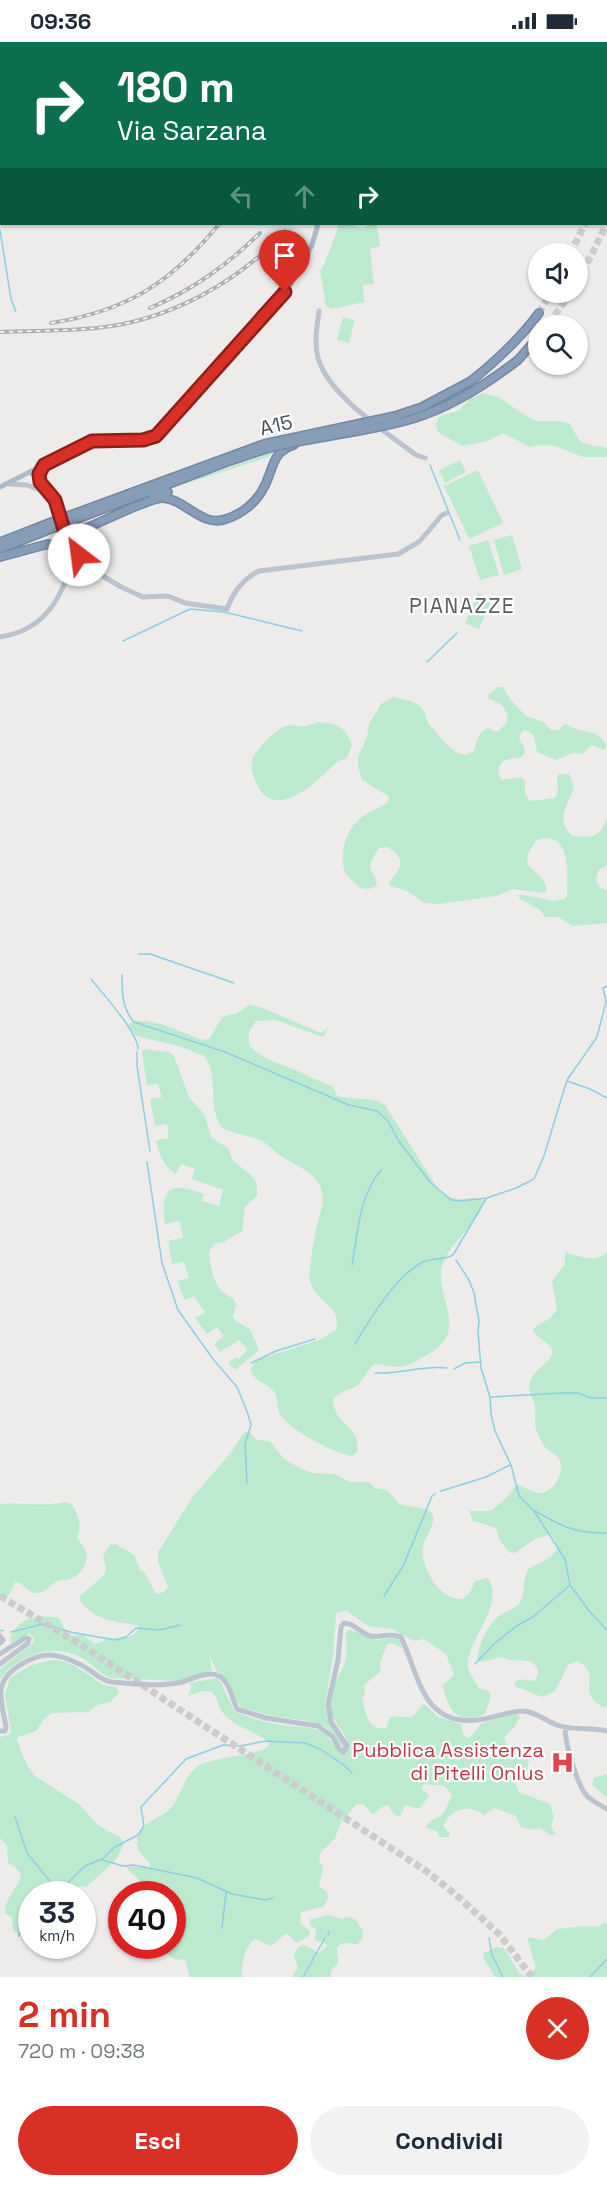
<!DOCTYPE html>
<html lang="it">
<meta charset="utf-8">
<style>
:root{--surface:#fff;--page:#f2f2f3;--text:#1f2937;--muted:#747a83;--accent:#d93025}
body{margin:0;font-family:"Space Grotesk",sans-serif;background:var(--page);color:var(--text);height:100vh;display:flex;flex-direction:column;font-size:22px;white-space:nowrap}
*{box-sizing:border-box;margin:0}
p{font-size:20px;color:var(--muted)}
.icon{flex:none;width:33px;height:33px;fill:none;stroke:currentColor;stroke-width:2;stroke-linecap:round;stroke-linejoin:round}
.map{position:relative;height:1935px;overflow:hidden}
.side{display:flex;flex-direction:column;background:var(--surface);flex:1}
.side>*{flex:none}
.top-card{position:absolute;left:0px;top:0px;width:608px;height:183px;box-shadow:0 2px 4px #0004;background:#0b6e4f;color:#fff;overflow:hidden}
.tools{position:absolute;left:528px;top:201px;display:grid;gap:12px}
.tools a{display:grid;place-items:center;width:60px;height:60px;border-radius:50%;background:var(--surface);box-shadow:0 2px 4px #0004;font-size:30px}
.speed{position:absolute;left:18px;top:1839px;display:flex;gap:12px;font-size:30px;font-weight:700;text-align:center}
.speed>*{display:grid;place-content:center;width:78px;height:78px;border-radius:50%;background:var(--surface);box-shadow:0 2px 4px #0004;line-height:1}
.speed small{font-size:15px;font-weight:400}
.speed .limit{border:9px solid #d22;background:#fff;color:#111}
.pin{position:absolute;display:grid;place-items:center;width:51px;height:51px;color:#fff;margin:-62px -26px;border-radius:50% 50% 50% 0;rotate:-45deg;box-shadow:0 0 6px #0007}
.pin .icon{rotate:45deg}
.me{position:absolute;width:66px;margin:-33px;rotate:330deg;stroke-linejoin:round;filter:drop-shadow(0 0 4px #0008)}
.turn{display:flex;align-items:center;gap:21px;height:126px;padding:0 18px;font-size:27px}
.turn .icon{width:78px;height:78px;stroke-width:2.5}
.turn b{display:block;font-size:42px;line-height:51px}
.lanes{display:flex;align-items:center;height:57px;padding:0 18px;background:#0003;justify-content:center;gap:30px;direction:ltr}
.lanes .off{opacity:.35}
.round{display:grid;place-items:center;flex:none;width:63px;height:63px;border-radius:32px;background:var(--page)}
.overview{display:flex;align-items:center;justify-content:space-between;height:102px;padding:0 18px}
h1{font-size:36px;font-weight:700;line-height:45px;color:var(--accent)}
.cta{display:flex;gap:12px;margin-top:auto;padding:12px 18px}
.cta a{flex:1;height:69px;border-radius:36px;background:var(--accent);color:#fff;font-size:24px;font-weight:700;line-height:69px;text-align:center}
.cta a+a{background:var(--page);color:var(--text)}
.status{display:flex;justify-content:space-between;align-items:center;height:42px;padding:0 30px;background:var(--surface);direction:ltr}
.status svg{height:16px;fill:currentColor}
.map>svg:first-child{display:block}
</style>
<div class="status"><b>09:36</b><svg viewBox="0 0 49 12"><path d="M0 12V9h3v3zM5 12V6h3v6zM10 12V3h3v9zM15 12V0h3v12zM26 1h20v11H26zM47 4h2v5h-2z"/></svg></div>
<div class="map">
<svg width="607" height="1935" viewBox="0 0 607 1935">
<rect width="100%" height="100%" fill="#eeebeb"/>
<path fill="#bceacf" d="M376,182L380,204L370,207L374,242L363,243L364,260L332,267L326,264L320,229L324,223L339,183H354L363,187L368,183Z
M343,275L355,278L349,301L337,298Z
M480,352C501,350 515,370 532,377C543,383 555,375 570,382C583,407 582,400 607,406V415H583L555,404L543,403L530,405L503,391L488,399L462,404L438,390L436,382L440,374L458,369L471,356Z
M277,409H279L265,416L166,448L165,447Z
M460,418L466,430L445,441L439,428Z
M478,428L503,481L469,497L444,444Z
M512,493L522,527L504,533L494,498Z
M488,498L499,533L480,538L469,504Z
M478,551L492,557L479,587L465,581Z
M498,645H503L510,657L526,674L544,680L551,688H559L562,684L566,682C580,693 598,685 606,703L604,708L592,703L582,712L573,711L556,718L537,710L534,694L527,688L522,689L519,697C523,704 528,708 522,715C510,717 500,716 498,730L502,738L521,735L525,739V752L530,759L555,756L558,749L557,735L559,732H569L574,745C568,763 554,780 573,794C593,796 600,795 607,776V823L598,829L596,838L600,846L607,848V881L573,884L558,875H545L540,868L520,857L518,853H523L555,859L564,857L567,854C567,835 573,786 536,798L527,814L528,823C535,831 547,837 547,849L543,851L513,847L496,854L439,862L425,861L407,849L390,844L389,840C401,826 408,817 387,805L379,806C361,834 375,822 377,844L369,847L360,846L345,831C339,812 345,787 362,775C369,770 379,766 387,761L389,757L388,753C377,749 372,743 362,738L358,724V715L367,695L369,682L381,662L393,655L411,659L420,664L425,671L428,681L446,702L457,711L466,713L474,709C477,699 478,690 488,686L497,690L507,681C510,668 500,660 489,657L488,653Z
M320,680C338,682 347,685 352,704C350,707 348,714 346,716C343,718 340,718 337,720C323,733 290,769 267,755C257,749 250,729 252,718C254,709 275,689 283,685C290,681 299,685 306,684C311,683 315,681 320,680Z
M249,963L263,966L321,991L329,985L323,995L275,978L256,979L249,989V1002C259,1017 277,1020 293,1027C308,1033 317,1039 332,1044L338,1055L375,1058L385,1063L440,1150C461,1164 469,1151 484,1159C478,1182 455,1196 445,1217C428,1252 475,1287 427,1313C417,1318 409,1325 398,1325C390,1325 382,1322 375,1322C367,1327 365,1336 359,1342C350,1350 340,1347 333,1358C335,1385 362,1383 357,1410L352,1414C334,1411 289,1388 280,1372C277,1365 278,1356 274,1350C267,1340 255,1340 250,1328L257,1318L319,1298L336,1288C343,1263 315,1261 310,1239C308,1228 316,1184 320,1172C332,1135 302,1128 278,1112C272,1107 267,1101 260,1098C247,1093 234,1092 221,1085C207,1063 220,1034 204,1014L181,1005L137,994L128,985L131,980C154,975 181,990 202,998L209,997L222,976L227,973L236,972Z
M144,1007L169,1010L174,1014L189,1055L204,1072L212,1096L228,1106L233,1119L250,1132L257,1141V1154L245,1165L242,1189L224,1200L214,1202L209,1210C211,1229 214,1249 233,1256L236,1262L233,1275L236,1279L250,1287L259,1308L235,1328L228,1321L236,1315L238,1317L248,1308L239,1298L220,1310L214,1302L224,1294L217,1285L207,1292L195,1276L205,1270L194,1254L185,1258L177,1239L189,1236L184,1220L172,1222L168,1199L183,1196L180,1179L165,1182C160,1145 170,1139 204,1152L202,1159L219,1164L223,1148L192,1137L195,1127L181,1122L176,1132C164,1126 158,1110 156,1098L169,1096L167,1082L155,1084L150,1057L162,1055L158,1042L147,1043L142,1011Z
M565,1210C578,1214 596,1222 607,1210V1664L603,1665C574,1649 604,1632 577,1619L568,1623L555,1649L542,1655L515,1644V1640L519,1637L534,1639C541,1631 539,1625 530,1619L510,1618L501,1615L482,1620L477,1618C478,1604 488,1582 499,1574C506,1569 514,1567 520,1561C525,1550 522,1540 528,1527L551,1515L557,1507L555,1498L551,1492L535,1497L515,1511L509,1510L500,1499L496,1486L473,1479L469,1469H491L506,1456L517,1442C523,1445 532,1450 538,1451C552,1453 563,1433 561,1422C559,1411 547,1410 543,1402C539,1396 535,1387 535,1380C535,1375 536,1371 535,1366C534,1359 529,1351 529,1344C530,1329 549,1323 553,1310C550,1300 539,1298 533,1289L534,1286L550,1276L557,1268L552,1239L565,1222Z
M248,1389L257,1398L270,1399L284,1417L300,1426L312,1431L335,1432L350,1440H369L375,1446L387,1448L399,1462L425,1467L432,1471C437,1483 424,1494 423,1506C420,1526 440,1558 462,1557L469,1552L475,1539L488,1536C507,1565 460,1605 469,1629C471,1635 476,1640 479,1646L488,1648L491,1654L485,1672C457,1683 447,1668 443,1643L454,1633L446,1612L424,1597L414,1599L392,1587L368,1584L347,1569L337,1570L336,1573L333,1613L325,1663L328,1678L344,1702V1707L325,1684L308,1679L268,1673L241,1665L237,1661L227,1638L216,1628L209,1612L212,1628L177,1639L111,1636C99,1632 92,1621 80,1615C52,1601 18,1613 0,1637V1627L34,1600V1596L29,1592L12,1601L10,1598C17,1575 38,1572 59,1576L67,1592L73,1594L83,1592L94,1602C100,1601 104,1598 109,1597C120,1595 133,1599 139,1585L137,1583C116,1580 93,1578 80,1559V1554L104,1533L106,1527L103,1514L110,1503L116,1502L134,1513L140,1528L145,1531L155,1550L157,1552L164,1550L168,1545L158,1520V1510L192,1456L232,1409L243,1392Z
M66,1460L72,1462C78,1472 83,1485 77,1495L87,1511C87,1522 81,1534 70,1537C65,1539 61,1537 56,1540C49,1544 45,1552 35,1551C26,1550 24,1540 15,1540L10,1552L0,1558V1462C23,1460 44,1465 66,1460Z
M349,1587L377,1598L395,1595L399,1597L402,1604L401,1606L392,1601L387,1602L380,1621L381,1629L363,1644L365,1645V1652L362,1655C366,1670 366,1688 386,1686L390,1675C399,1673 404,1676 412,1675L423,1663H426L438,1675L461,1682L463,1692L468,1696C475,1692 476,1686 482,1682C491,1676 506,1675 516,1672L520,1674L516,1683L504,1696L512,1714L515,1715L525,1713L529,1717L527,1730L515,1740L519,1750L550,1762L554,1775L551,1784L556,1793H550L540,1786L534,1788L521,1785L516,1774L494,1766L484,1773C468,1761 451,1767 443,1784L450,1792L449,1795H440L437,1789L426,1786C429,1775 436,1779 443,1771C447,1766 449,1759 452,1753L445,1744L423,1742L422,1747L429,1754L419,1767L405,1763L400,1775L394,1772L388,1763L382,1765L374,1772H372L363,1762H357L342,1778L335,1796L321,1810L319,1817L323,1826L319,1844L327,1850L328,1857L323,1865L301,1870L300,1881L310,1889L309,1894L296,1901L288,1892H285L271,1904L256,1897L252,1899C243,1911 244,1917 241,1931L243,1935H190L185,1918L175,1917L168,1913H161L156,1909L160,1904H172V1852H148C142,1835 134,1837 126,1824L150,1826V1821C141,1812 134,1806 138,1793C141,1781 161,1776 170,1767C183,1753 182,1732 202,1722C221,1714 255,1714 269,1704L268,1699C253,1689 235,1685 223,1671C217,1665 219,1654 211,1650C205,1647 194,1652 188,1654L191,1646L190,1641L217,1636L221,1641L234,1669C251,1677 271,1682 290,1684C299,1685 309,1684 318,1688C331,1693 334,1707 345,1713C358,1697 329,1681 329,1663C330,1635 353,1629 345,1592Z
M51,1618C71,1617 86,1632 102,1642C107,1644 111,1644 116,1645L119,1651L110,1660L97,1663L88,1670L52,1671L45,1676L36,1689L18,1695L17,1698L27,1723L35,1734L80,1763L98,1783L121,1796L124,1802L116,1818L87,1844L70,1845L61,1852H32L31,1891L21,1893L13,1889L12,1876L5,1871C4,1856 19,1847 21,1832L15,1825L8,1821L7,1803L0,1796V1695L9,1693L11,1689L5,1653L10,1636L29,1624Z
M607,1732V1756L591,1741L594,1740L593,1736Z
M331,1873L342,1877L349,1875L355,1877L363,1889L362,1897L358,1902C349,1903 344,1897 337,1906L338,1922L331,1928L330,1935H293V1931L298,1926L294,1914C301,1895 308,1906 319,1911L327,1904L323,1899H316L315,1897L316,1887L310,1883V1877Z
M603,1881H607V1935H495L483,1916L484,1911L496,1905L504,1906L519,1931L526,1935L536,1926L527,1895L544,1898L557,1887C572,1886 583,1883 598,1885Z"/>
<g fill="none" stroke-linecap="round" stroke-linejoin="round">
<path stroke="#8ccfe3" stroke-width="1.5" d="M0,27L2,30
M0,114L2,111
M0,188L11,257L16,270
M430,423L460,498
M123,599L190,567L224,570L302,589
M427,620L457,591
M139,912H150L234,941
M122,933C122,951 122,966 134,980L225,1010L349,1063L377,1069L388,1079L398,1098L430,1140L451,1158L461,1159L487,1156L516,1146L534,1137L544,1114L567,1038L597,995L606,960L603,946L607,944
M91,937C102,951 138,990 138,1007
M137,1010V1024L150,1109
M567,1039L590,1047L607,1056
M147,1120L162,1221L178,1268L213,1317L237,1345L248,1372L251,1383L245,1402L247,1441
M456,1218L469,1238L474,1251L479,1279L478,1290L481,1326L490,1355L491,1372L495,1389L511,1423L519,1454L534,1469L565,1517L570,1543L590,1570L607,1588
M352,1223C358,1190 359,1154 381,1128
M355,1302C369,1278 397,1234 421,1221C431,1215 443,1219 453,1213L486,1157
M251,1321L276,1309L315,1297
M454,1327L465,1321L480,1320
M375,1331C400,1332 424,1323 447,1326
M491,1355L561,1351H578L591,1356H607
M441,1449L486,1435L510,1423
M535,1469C561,1484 576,1492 607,1491
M384,1554L404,1522L432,1454L435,1452
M0,1588L3,1589
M11,1590L43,1582L70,1590L115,1598L126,1595L136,1586L159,1588L180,1583
M475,1622L494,1602L515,1585L534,1574L569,1544
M15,1775L27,1811L58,1849
M102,1818L123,1824L134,1823L197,1836L232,1852L265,1858L273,1856
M56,1852L85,1824L102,1817L115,1805L138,1793L144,1784L141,1765L186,1717L223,1703L240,1704L266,1699L305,1701L320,1707L345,1724L352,1731
M222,1886L226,1851
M328,1893L329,1890
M18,1894L32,1879
M489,1896L492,1913L503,1935
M303,1935L325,1896
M590,1935L607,1917"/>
<path stroke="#cccccd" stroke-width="7" stroke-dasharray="7 3.5" stroke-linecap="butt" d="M606,134L607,131
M570,212L585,182
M578,240L607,181
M539,271L551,250
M549,282L571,250
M0,1554L78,1601L426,1829L455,1852L499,1892L532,1935"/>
<defs>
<path id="highway" d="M547,284L549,282
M518,318L538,295
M471,339C496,319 519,298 539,271
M152,452L168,450
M68,474L264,402
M69,480L224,421L266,407
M0,500L57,478
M76,506C75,498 75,493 82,488C97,482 151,455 163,456C185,457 202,486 226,477C242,472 257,460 264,445C274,427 271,410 294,403
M0,507L58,484
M0,515L48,502L55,504L65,511"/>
</defs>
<use href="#highway" stroke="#7288a3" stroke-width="10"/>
<path stroke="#bac3ce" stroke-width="5" d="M322,0V2
M606,120H607
M606,140L607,141
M606,157L607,158
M319,269C317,284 314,301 318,316C329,354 386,390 416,413L425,416
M30,430C55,452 63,475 67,507
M9,442L27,443L47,451
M79,511L77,516L73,518L68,517L65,512L67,507L74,505L87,522
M75,517L121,545L143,555L168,554L185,561L227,567C234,549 242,538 259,529L398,512L419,500L442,473L447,471
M66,534L67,515
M68,538L80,528L91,527
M0,595C45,588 61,557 73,518
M0,1594L3,1598L0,1601
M0,1612L25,1596L29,1597L28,1601L0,1622
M565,1686C565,1701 577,1743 587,1754C592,1759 600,1763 607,1767
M0,1689H5L6,1685C4,1673 0,1659 1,1648C3,1628 34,1612 52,1613C61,1614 71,1618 79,1622C91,1627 99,1638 111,1640C133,1642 161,1645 182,1640C193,1637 208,1628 219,1634C230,1640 232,1657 237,1667L266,1676L318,1684L333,1695L339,1707L344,1710L347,1704L331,1680L328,1662L338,1618L341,1585L344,1581C355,1581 361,1592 371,1594C381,1596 390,1590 401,1595C419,1633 422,1684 477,1678C491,1677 509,1669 523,1669C534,1669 546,1679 557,1683C572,1689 591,1685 607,1689"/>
<path stroke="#adbac9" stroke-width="5" d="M352,2L353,0
M0,445L85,402C107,395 135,405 156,395L289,245L312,203L318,182"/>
<use href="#highway" stroke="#879db7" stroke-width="7"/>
<defs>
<path id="rail" d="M150,266C194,247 226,224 260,191
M51,281C127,269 171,241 219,182
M0,290C32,289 65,289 97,286C167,279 238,241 285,189"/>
</defs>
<use href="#rail" stroke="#aeb1b5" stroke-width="4"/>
<use href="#rail" stroke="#fff" stroke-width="1.5" stroke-dasharray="4.5" stroke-linecap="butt"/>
<defs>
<path id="highway-bridge" d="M264,402L395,374L422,365L471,339
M266,407C315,394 366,391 415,376C453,364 487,342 518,318
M57,478L68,474
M58,484L69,480"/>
</defs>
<use href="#highway-bridge" stroke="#7288a3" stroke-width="10" stroke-linecap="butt"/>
<use href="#highway-bridge" stroke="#879db7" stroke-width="7"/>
</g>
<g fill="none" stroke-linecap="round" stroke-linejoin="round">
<defs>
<path id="route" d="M79,513L78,508L73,505L66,494L55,458L40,440L39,432L44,423L92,399L143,398L156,394L285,250"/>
</defs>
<use href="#route" stroke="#8d1f18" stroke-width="15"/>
<use href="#route" stroke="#d93025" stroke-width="10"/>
</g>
<defs>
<symbol id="hospital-bare" viewBox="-9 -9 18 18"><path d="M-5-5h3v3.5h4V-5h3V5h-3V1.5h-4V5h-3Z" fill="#e0444e" stroke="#fff" stroke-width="2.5" paint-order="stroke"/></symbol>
</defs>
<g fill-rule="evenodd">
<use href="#hospital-bare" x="546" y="1704" width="33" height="33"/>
</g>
<g text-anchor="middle" stroke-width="4.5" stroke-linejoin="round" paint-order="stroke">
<g font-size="20" fill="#464e57" stroke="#fff">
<text transform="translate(276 383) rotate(-13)" y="7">A15</text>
</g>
<g font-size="20" fill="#be3a42" stroke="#fff" text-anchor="end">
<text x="544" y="1715">Pubblica Assistenza<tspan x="544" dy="23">di Pitelli Onlus</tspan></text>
</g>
<g font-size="21" letter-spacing="1.5" fill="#595c60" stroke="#fff">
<text x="462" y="571">PIANAZZE</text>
</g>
</g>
</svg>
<div class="tools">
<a><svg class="icon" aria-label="sound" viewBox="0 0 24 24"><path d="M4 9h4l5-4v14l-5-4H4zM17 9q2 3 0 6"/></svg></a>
<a><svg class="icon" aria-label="search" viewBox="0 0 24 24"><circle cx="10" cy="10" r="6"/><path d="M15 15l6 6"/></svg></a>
</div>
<div class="speed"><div>33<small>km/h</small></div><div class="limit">40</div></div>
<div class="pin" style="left:285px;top:250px;background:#d93025"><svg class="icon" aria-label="arrive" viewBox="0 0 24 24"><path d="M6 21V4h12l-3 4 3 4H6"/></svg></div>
<svg class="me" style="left:79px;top:513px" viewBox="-20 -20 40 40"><circle r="19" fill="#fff"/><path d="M0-13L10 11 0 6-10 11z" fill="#d93025"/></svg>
<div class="top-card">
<div class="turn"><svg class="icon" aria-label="right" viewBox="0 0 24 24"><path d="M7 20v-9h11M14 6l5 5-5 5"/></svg><div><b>180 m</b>Via Sarzana</div></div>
<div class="lanes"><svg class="icon off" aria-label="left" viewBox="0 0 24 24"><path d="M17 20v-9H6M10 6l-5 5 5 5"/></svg><svg class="icon off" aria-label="ahead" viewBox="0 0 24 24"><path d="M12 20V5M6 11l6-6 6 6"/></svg><svg class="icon" aria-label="right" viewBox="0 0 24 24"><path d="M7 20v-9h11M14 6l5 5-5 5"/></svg></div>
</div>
</div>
<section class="side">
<div class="overview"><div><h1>2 min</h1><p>720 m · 09:38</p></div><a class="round" style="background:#d93025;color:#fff"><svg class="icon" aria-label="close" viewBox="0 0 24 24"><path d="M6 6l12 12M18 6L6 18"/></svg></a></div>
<div class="cta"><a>Esci</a><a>Condividi</a></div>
</section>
